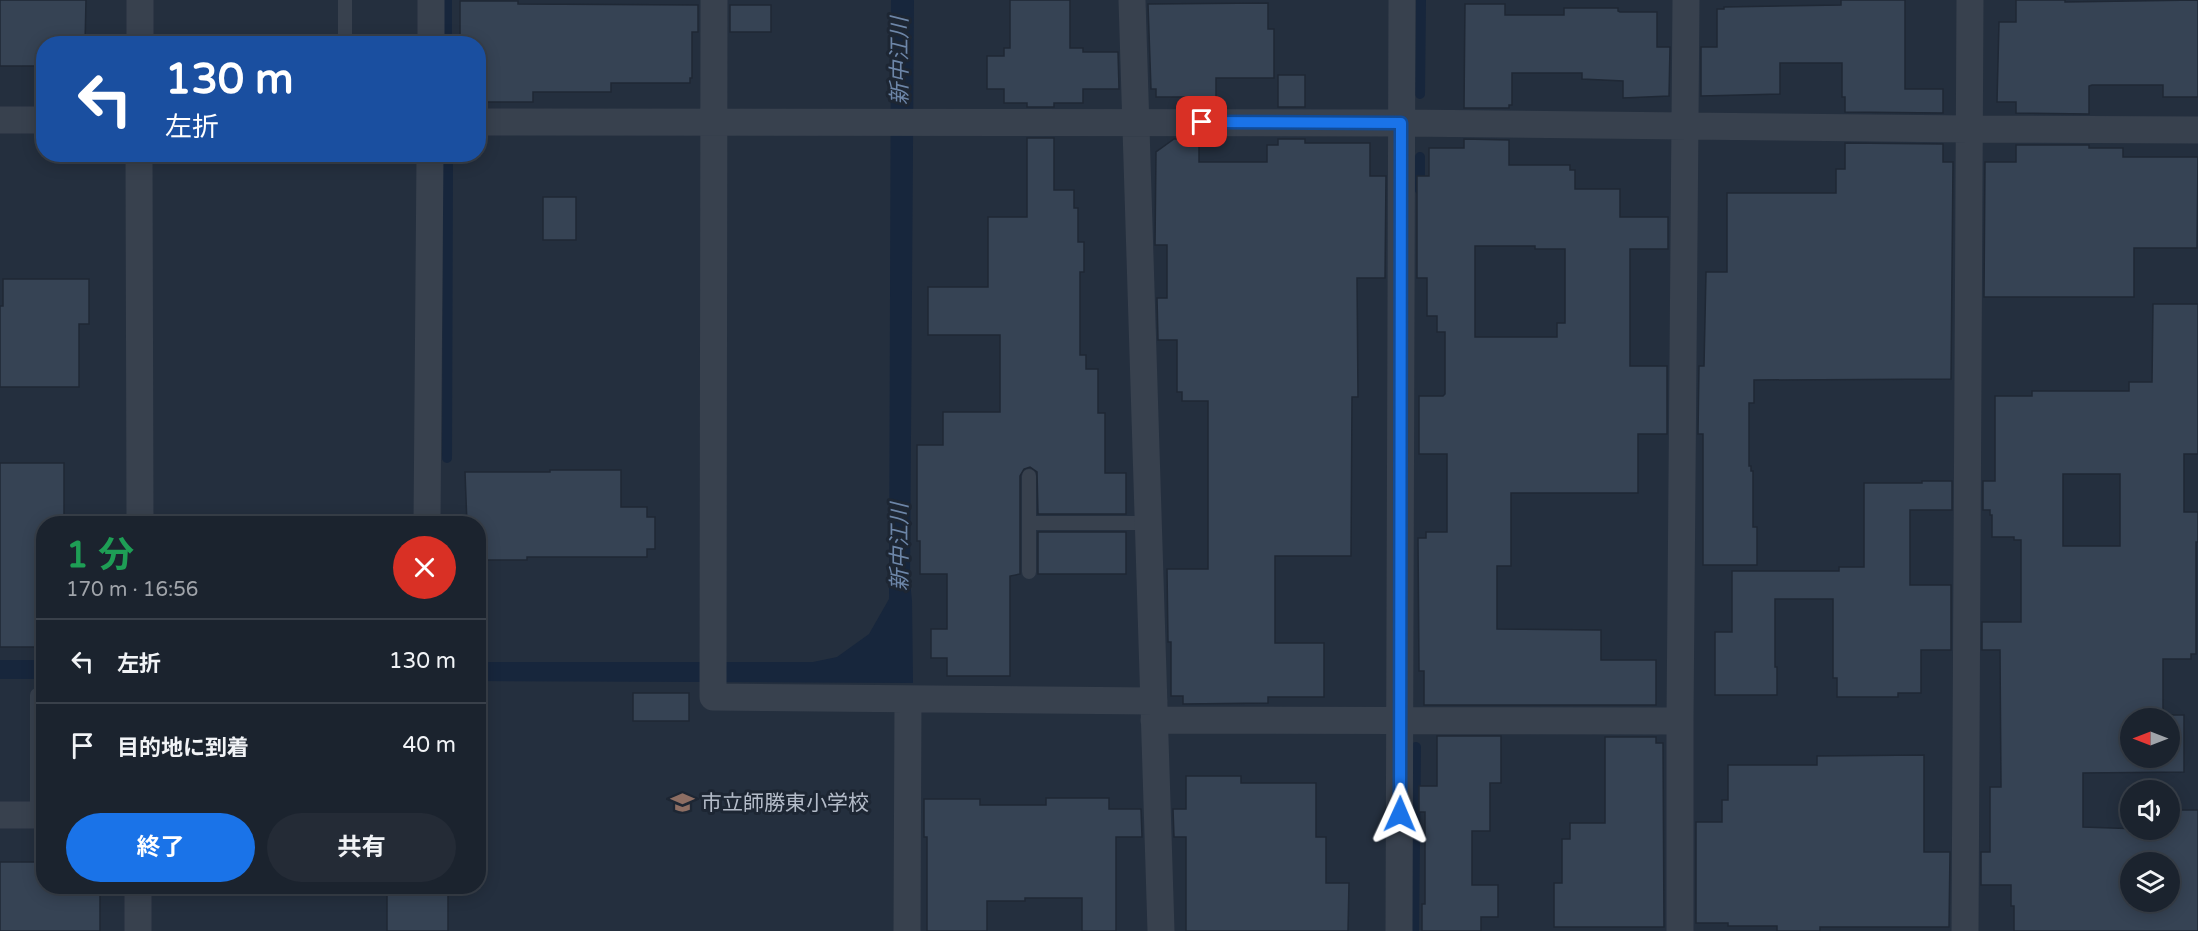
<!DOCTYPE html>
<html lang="ja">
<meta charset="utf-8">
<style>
:root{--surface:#1b232e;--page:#242b36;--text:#f1f3f6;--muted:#a0a4aa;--line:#39404a;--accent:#1a73e8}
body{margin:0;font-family:"Varela Round","Noto Sans JP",sans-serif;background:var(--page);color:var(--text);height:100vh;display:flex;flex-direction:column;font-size:22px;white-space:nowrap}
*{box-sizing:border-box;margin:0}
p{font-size:20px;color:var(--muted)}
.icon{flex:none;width:33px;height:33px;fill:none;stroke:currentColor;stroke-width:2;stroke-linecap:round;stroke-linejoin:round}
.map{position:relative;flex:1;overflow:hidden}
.details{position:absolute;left:36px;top:516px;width:450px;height:378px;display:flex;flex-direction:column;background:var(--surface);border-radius:24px;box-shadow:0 3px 15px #0003,0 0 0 2px var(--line)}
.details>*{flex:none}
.guide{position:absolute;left:36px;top:36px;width:450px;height:126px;border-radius:24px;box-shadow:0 3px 15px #0003,0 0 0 2px var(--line);background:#1a4fa0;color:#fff;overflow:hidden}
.needle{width:39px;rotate:270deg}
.controls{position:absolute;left:2120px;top:708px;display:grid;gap:12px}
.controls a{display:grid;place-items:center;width:60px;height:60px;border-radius:50%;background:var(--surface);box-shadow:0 3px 15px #0003,0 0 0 2px var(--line);font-size:30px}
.pin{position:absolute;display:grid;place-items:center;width:51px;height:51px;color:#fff;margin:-26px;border-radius:12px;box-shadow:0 3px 9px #0006}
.me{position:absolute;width:66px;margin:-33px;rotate:1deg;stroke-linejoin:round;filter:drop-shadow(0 0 4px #0008)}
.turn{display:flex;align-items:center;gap:21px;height:126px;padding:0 30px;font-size:27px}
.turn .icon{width:78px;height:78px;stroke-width:2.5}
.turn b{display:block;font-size:42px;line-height:51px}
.round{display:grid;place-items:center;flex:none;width:63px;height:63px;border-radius:32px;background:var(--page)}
.summary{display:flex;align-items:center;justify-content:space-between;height:102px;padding:0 30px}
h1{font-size:36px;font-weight:700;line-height:45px;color:#1e9e55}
.primary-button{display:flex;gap:12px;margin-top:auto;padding:12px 30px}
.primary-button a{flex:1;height:69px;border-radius:36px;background:var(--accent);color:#fff;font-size:24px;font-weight:700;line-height:69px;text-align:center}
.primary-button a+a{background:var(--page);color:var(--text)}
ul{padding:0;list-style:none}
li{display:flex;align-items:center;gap:18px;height:84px;padding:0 30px;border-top:2px solid var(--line)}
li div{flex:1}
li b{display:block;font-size:22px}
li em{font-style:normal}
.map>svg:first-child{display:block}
</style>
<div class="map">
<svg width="2198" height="931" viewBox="0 0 2198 931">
<rect width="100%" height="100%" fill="#242f3e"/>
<path fill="#17263c" d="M891,0H914L910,581L912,601L913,683L479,681V662H813L837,657L869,634L889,599Z
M0,660H43V679H0Z"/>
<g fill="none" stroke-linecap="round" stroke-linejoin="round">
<path stroke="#17263c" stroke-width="10" d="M447,44V0
M1420,94L1421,0
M1420,190V157
M447,458L448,154
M1414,931L1416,747"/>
</g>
<path fill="#364354" stroke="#1f2835" stroke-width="1.5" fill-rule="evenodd" d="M0,0H86L85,44H44V66H0Z
M1010,0H1070V48H1083V52H1118L1119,89H1083V103H1054V107H1027V103H1004V89H987V56H1004V48H1010Z
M1841,0H1905V89H1943V113L1845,112V97H1842V63H1780V94L1701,96V47H1717V9H1724V7L1841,5Z
M2016,0H2065V2L2198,0V97H2163V85H2092L2089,86V114L2016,113V102H1997L1999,22H2016Z
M460,1H518V4L698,5V32H692V78H690V83H611V92H533V102H478V44H462V36H460Z
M1268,3V29H1274V78H1216V97H1156V89H1151L1148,4Z
M1465,4H1505V15H1564V8H1618V11L1620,12H1657V47H1670L1669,96L1623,98V81L1582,79V73H1512V105H1509V108H1464Z
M730,5H771V32H730Z
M1278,75H1305V107H1278Z
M1027,138H1054V190H1074V208H1078V242H1084V272H1080V355H1086V369H1098V413H1105V473H1126V514H1038L1037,472L1030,467L1024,469L1020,476V574L1010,576V676H947V658H931V629H947V574H920V541H917V445H943V412H1000V335H928V287H988V217H1027Z
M1174,139H1199V162H1267V145H1278V139H1305V143H1370V176H1386L1385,278H1357L1358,397H1352L1351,556H1275V643H1324V697H1268V703L1183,704V696H1171V642H1168L1167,569H1208V401H1182V392H1177V340H1158L1157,298H1167V245H1155L1156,152Z
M1464,139L1509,140V165H1570V170H1575V189H1620V217H1668V249H1630V366H1667V434H1638V493H1511V566H1497V629L1601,630V660H1656V705H1424V671H1419L1418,538H1426V532H1447V454H1419V396H1443L1445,394V332H1437V316H1427V278H1417V176H1429V148H1464ZM1475,246H1535V249H1565V323H1557V337H1475Z
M1845,143L1943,144V162H1953L1951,379L1754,380V403H1749V466H1751V471H1753V527H1757V565H1703V434H1698L1699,366H1704L1706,272H1727V193H1836V169H1845Z
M2016,145H2089V148H2123V157H2198L2197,248H2134V297H1984L1985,162H2016Z
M543,197H576V240H543Z
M3,279H89V324H79V387H0V306H3Z
M2153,304H2198V454H2184V512H2198V542H2196V654H2191V659H2163V715H2184V772L2083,773V827L2169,830V810H2198V931H2014V906H2011V885H1981V852H1990V787H2001L2000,650H1982V622H2021V540H2014V537H1992V515H1990V510H1983V481H1995V396H2032V391H2129V382H2152ZM2063,474H2120V546H2063ZM2130,718H2169V758H2130ZM2130,862H2169V902H2130Z
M0,463H64V524H44V647H0Z
M550,470H621V507H647V517H655V549H647V557H527V560H478V524H467L465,472H550Z
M1922,481H1952V510H1910V585H1951V650H1921V693H1898V697H1837V678H1833V599H1775V667H1777V695H1715V632H1732V571H1839V567H1864V483H1922Z
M1038,532H1126V574H1038Z
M633,693H689V721H633Z
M1437,736H1501V783H1490V831H1472V885H1498V917H1481V931H1422V904H1425V812H1419V786H1437Z
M1605,737H1656V743H1663L1664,927H1554V883H1562V839H1570V823H1605Z
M1924,755V852H1950L1949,927H1820V931H1777V926H1728V923H1696V822H1722V800H1728V765H1817V756Z
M1186,776H1241V783H1316V837H1326V883H1349L1348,931H1186V837H1174L1173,809H1186Z
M1046,798H1109V809H1141L1142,837H1116V931H1082V898H1025V901H987V931H927V837H924V799H980V805H1046Z
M0,862H44V886H100V931H0Z
M387,886H448V931H387Z"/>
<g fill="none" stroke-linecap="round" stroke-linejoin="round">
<path stroke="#38414e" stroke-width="14" d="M345,44V0
M1029,476V572
M1029,523H1149
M37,695V815"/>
<path stroke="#38414e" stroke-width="27" d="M714,0L713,697L1154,701
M1132,0L1161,931
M140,44V0
M431,44V0
M0,120H44
M478,122L1401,123L1968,129L2198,130
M139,154L140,524
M427,524L430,154
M1154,720L1680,721
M0,815H44
M138,931V886
M907,931L908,699
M1399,931L1402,0
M1680,931V721L1686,0
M1965,931L1970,0"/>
</g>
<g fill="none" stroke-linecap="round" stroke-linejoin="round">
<defs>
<path id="route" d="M1202,122L1401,123L1400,814"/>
</defs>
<use href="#route" stroke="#114b97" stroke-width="15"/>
<use href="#route" stroke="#1a73e8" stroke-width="10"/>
</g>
<defs>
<symbol id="school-bare" viewBox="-9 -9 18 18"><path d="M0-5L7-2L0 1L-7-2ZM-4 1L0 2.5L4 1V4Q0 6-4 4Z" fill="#8d6e63" stroke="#1d2633" stroke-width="2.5" paint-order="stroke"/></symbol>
</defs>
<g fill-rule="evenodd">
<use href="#school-bare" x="666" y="786" width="33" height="33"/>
</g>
<g text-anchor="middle" stroke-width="6" stroke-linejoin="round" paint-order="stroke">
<g font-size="21" fill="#b4bcc9" stroke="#1d2633" text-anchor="start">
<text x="701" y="810">市立師勝東小学校</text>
</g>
<g font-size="22" font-style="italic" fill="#6d86a8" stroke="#1d2633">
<text transform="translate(899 61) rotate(-90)" y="8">新中江川</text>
<text transform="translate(899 547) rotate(-90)" y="8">新中江川</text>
</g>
</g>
</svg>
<div class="controls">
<a><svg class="needle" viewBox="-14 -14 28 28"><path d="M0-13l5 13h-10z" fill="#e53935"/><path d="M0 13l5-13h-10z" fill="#a0a4aa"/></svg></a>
<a><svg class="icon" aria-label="sound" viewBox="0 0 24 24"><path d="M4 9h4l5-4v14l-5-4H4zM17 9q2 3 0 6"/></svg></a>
<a><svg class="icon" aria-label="layers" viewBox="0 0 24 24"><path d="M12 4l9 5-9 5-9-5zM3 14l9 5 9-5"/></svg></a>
</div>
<div class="pin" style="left:1202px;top:122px;background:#d93025"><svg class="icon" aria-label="arrive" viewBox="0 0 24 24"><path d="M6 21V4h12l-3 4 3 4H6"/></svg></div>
<svg class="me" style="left:1400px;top:814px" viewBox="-20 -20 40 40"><path d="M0-17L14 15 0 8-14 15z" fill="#1a73e8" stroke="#fff" stroke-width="4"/></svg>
<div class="guide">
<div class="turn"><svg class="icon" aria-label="left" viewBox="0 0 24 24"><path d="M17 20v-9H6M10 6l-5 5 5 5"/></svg><div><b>130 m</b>左折</div></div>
</div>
<section class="details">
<div class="summary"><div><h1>1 分</h1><p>170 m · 16:56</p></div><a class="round" style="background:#d93025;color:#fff"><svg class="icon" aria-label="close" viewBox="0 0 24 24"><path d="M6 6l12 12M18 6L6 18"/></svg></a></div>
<ul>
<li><svg class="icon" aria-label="left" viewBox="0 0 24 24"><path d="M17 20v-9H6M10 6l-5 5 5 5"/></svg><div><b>左折</b></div><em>130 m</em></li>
<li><svg class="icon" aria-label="arrive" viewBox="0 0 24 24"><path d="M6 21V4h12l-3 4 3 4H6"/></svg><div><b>目的地に到着</b></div><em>40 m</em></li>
</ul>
<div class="primary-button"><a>終了</a><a>共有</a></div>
</section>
</div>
